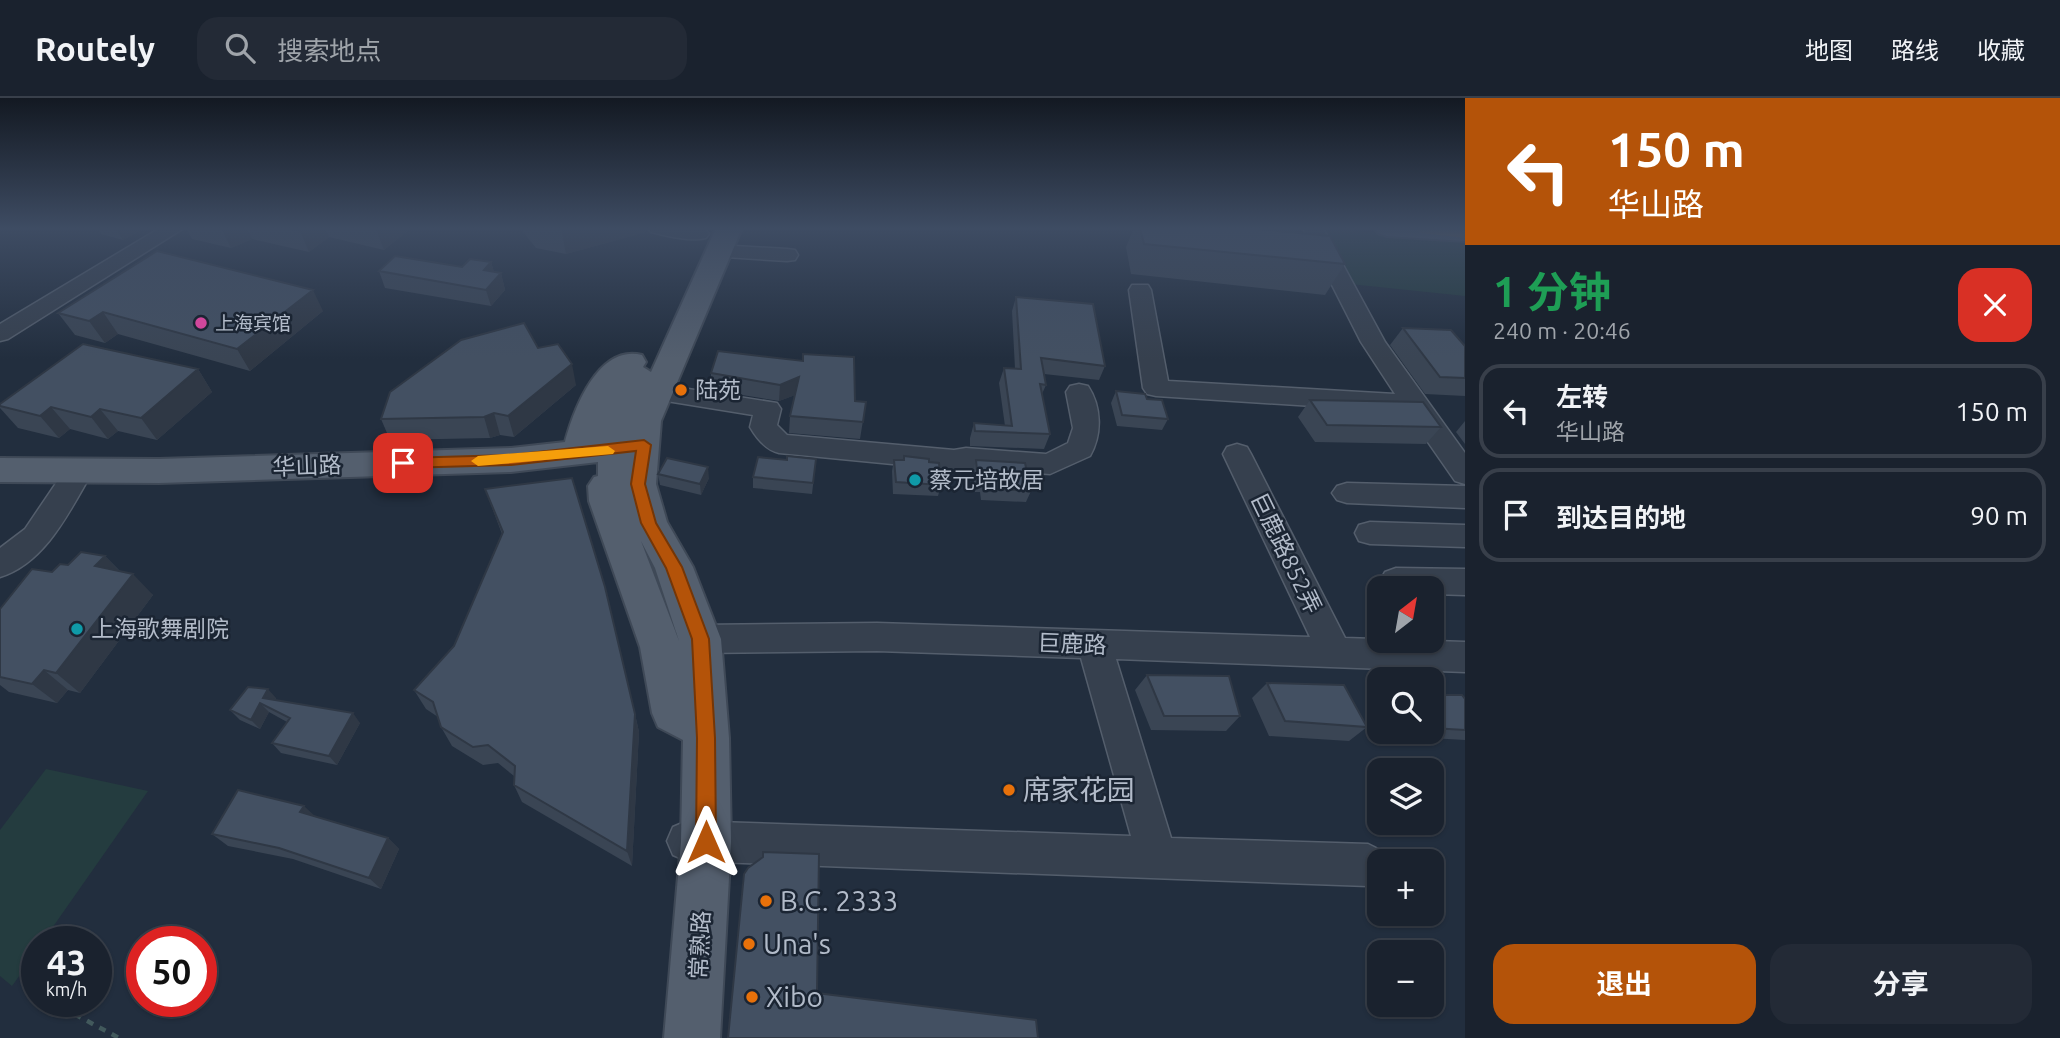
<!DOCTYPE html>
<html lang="zh">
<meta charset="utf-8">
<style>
:root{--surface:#1a222e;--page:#232a36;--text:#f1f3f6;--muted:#9fa4aa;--line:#383f4a;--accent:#b45309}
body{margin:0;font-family:Ubuntu,"Noto Sans SC",sans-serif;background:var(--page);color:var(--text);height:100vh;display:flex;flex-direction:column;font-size:26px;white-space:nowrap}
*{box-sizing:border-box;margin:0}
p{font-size:23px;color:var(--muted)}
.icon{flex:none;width:38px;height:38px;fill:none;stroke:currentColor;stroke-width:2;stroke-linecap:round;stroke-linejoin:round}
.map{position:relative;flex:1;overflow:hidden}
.sheet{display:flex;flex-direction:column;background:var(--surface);width:595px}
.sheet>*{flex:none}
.guide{background:#b45309;color:#fff;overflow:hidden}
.needle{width:46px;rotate:31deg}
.tools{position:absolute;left:1367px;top:478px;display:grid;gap:14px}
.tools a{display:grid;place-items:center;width:77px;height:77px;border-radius:14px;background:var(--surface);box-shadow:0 2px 5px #0004,0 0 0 2px var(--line);font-size:35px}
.speed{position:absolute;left:21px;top:828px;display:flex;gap:14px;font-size:35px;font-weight:700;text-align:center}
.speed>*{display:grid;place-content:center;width:91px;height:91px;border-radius:50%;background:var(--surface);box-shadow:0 2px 5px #0004,0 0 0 2px var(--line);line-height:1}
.speed small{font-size:18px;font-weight:400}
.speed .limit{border:10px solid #d22;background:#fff;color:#111}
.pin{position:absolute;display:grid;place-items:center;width:60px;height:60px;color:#fff;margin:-30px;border-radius:14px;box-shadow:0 4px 10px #0006}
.me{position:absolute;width:77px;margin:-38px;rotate:0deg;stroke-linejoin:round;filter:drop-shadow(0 0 5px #0008)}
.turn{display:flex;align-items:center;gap:24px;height:147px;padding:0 28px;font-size:32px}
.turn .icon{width:91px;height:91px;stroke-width:2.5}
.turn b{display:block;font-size:49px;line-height:60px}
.round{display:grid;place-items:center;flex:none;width:74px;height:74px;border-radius:21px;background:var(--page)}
.headline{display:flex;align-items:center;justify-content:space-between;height:119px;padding:0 28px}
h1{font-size:42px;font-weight:700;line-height:52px;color:#1e9e55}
.cta{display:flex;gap:14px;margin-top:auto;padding:14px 28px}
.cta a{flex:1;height:80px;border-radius:21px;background:var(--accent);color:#fff;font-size:28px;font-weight:700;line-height:80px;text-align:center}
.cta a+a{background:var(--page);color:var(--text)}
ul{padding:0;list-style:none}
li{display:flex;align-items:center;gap:21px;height:94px;margin:0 14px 10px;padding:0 14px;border:4px solid var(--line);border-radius:21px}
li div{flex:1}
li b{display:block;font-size:26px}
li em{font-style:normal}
header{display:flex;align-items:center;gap:42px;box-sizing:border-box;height:98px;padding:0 35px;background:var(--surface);border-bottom:2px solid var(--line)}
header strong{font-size:33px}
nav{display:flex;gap:38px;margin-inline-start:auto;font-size:24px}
.search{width:490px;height:63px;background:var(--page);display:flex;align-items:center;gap:18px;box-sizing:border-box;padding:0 24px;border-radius:21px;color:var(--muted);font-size:26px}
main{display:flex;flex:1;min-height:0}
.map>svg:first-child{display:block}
</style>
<header>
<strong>Routely</strong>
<div class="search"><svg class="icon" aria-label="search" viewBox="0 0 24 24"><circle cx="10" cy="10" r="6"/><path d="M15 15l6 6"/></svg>搜索地点</div>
<nav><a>地图</a><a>路线</a><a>收藏</a></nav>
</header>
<main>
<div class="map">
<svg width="1465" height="940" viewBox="0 0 1465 940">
<rect width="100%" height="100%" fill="#222e3e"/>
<path fill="#243c3f" d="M1320,130L1465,143V198L1350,186Z
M46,671L148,693L43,843L37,844V853L12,888L0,878V732Z"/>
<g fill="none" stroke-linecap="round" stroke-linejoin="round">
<defs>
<path id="minor" d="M160,130H184L8,241L0,243V226Z
M648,130H699L706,132L709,136L706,140C690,144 667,138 651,134Z
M1303,130H1323L1385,244L1465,355V386L1455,383L1407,314L1156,298L1147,296L1143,290L1129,192L1132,187H1148L1151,192L1168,283L1395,296L1361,244Z
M718,147L787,151L795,152L798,157L795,162L787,163L710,158L707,153L710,148Z
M657,286L777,305L781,311L777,327L787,337L954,352L966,350L1046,356L1068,345L1073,330L1066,294L1070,288L1079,286L1088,288C1102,309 1102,337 1090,358L1050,376L966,370L954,372L779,355C766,352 757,341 750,329L753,317L648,300L644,294L648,288Z
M1237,346L1247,349L1251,356L1345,540L1465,544V574L1116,561L1171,740L1368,746L1382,753L1387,763H1379V783L1368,788L687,763L673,757L667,743L673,729L687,723L1131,738L1081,560L877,553L700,555L680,561L668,557L663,547L668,537L700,527L877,525L1310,539L1223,356L1227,349Z
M79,363L89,366L93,373C70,412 46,465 0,479V450L25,431L69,366Z
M1347,385L1465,388V410L1347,405L1337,402L1332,395L1337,388Z
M1370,424L1465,427V449L1370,446L1359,443L1355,435L1359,427Z
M1396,470L1465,471V497L1432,496V490H1384L1380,483L1385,474Z"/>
<path id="major" d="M716,130H742L661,323L656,386L667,424L693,469L721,541L729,640L731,744L720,940H664L681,744L683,642L658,629L652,615L640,549L589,403L588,388L594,379L598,378V364L511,374L159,385L0,384V360L159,361L511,350L565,344C574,311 598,246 642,257L646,264L643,269L651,274ZM641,443L655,470L679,543Z
M1375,130H1465V143L1387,138L1378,135Z"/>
<path id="highway" d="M1417,130H1465V140L1421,135Z"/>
</defs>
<use href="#minor" stroke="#545e6c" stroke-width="3"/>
<use href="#major" stroke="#3f4957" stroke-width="4"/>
<use href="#highway" stroke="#414b59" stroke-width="4"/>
<path stroke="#42595c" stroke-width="4.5" stroke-dasharray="7 7" stroke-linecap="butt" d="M25,890L37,896
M50,903L119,940"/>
<use href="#minor" fill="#36404e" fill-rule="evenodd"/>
<use href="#major" fill="#545f6e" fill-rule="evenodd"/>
<use href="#highway" fill="#746653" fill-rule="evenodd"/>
</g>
<path fill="#3a4554" d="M97,130H145L123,142L101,136Z
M186,130H411L384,152L329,139L309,154L252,141L231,150L192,141Z
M520,130H646V134L566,156L536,150Z
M1134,130H1246L1345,166L1325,197L1131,176L1126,149Z
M491,164L494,174L501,175L505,192L491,208L385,190L379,173L462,169Z
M1016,199L1105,268L1099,282L1044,276L1046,287L1042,296L1050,336L1044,351L970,348V340L974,325L1005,328L999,285L1004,270L1015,271L1012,213Z
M323,213L250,273L118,236L105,245L75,237L58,215Z
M1403,230L1465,248V298L1425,296L1390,247Z
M538,250L576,287L514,339L500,337L490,340L390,342L381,321Z
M718,253L855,303L866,304L860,341L789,335L790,318L795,297L779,303L711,292V275Z
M198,271L212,294L157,342L118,333L108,341L70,331L59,340L18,330L0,310V306Z
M1116,293L1147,301L1168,321L1162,332L1117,328L1111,305Z
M1310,302L1441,329L1426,346L1315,344L1298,319Z
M1465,323V346L1456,334Z
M904,358L929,364L941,387L938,398L893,396L892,373L894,362H903Z
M816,361L812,396L753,390V379L787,362Z
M976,362L1031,393L1026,404L981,402L980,394H975L973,373Z
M658,376L709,380L701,397L660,387Z
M485,391L635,616L639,634L632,768L522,704L514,687V678L498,665L483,667L452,648L441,629L438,619L426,611L414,592L454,548L502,436Z
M105,458L120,473L153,497L80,595L68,592L57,605L9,594L0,587V511L52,474L68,467Z
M1147,577L1240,618L1226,633L1151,632L1135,592Z
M1267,585L1367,629L1349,643L1269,638L1252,600Z
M1432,597L1465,601V642L1395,638L1393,634H1432Z
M276,600L275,602L360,625L337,667L281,655L272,645L287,624L269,614L260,631L240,622L230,612Z
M315,719L388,740L399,751L381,791L293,761L228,748L212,736Z"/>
<path fill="#2f3845" d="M115,130H145L123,142Z
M221,130H247L252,141L231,150Z
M304,130H325L329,139L309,154L300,133Z
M378,130H411L384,152L376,131Z
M561,130H646V134L566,156Z
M491,164L496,180L484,172Z
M501,175L505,192L491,208L486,192Z
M313,192L323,213L250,273L237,251Z
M103,214L118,236L105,245L89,223Z
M572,266L576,287L514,339L508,318Z
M198,271L212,294L157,342L141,320Z
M799,279L798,296L779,303L780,287Z
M51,309L70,331L59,340L40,318Z
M100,311L118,333L108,341L91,319Z
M494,315L500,337L490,340L484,319Z
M708,369L709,380L701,397L700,386Z
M105,458L125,479L95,468Z
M133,476L153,497L80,595L56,575Z
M44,572L68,592L57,605L32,586Z
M268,591L276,600L271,610L263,600Z
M260,605L269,614L260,631L251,622Z
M353,615L360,625L337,667L329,658Z
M635,616L639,634L632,768L627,753Z
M304,708L317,720L300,714Z
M388,740L399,751L381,791L369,780Z"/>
<path fill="#435062" stroke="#2f3845" stroke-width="2" d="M286,130H304L300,133Z
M1140,130H1246L1330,138L1345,166L1144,146Z
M157,153L313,192L237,251L103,214L89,223L58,215Z
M395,158L462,169L470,161L491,164L484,172L501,175L486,192L379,173Z
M1016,199L1093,206L1105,268L1041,260L1046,287L1040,286L1050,336L975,333L974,325L1012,328L1004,270L1021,271Z
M524,225L538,250L558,246L572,266L508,318L494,315L484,319L381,321L390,294L461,242Z
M1403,230L1451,232L1465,248V280L1440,279Z
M83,246L198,271L141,320L100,311L91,319L51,309L40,318L0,308V306Z
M718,253L803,263V256L854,259L855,303L866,304L863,324L790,318L799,279L780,287L711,275Z
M1116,293L1145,296L1147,301L1162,302L1168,321L1122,317Z
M1310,302L1423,304L1441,329L1327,327Z
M787,358L816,361L813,385L753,379L758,359L787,362Z
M904,358L929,361V364L939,365L941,387L896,384L894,362H904Z
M667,360L708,369L700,386L658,376Z
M976,362L1025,365L1031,393L985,390L984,383H978Z
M572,380L605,489L635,616L627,753L514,687L515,668L488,647L473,649L441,629L433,604L414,592L454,548L503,434L485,391Z
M81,454L105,458L95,468L133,476L56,575L44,572L32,586L0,579V511L32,471L52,474L60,466L68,467Z
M1147,577L1229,578L1240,618H1164Z
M1267,585L1344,587L1367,629L1285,623Z
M248,589L268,591L263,600L353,615L329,658L272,645L290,620L260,605L251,622L230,612Z
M1432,597H1462L1465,601V632L1432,630Z
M238,692L304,708L300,714L388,740L369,780L279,750L212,736Z
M763,754L819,756L817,895L1036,922L1038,940H728L744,776L748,770L763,759Z"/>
<linearGradient id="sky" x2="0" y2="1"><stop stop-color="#131922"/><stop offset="0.5" stop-color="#3e4c63"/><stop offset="1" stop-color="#3e4c63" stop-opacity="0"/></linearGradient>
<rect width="1465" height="261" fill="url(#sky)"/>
<path fill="#b45309" stroke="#753606" stroke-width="2" d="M644,342L651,347L645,386L656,425L682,469L709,541L715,640L716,744L713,751L706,754L699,751L696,744L697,640L692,541L666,470L641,425L631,386L636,353L511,367L403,370L396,365L403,360L511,357Z"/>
<path fill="#f59e0b" d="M608,348L615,353L613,356L478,368L471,363L478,358Z"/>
<circle fill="#d1479c" stroke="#1b2533" stroke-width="2.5" cx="201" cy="225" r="7"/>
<g fill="#e8710a" stroke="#1b2533" stroke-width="2.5">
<circle cx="681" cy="292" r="7"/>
<circle cx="1009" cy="692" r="7"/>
<circle cx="766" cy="803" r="7"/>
<circle cx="749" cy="846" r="7"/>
<circle cx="752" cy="899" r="7"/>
</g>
<g fill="#0f9aa8" stroke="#1b2533" stroke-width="2.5">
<circle cx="915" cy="382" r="7"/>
<circle cx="77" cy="531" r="7"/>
</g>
<g text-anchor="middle" stroke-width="5" stroke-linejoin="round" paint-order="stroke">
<g font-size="19" fill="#b2bbc9" stroke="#1b2533" text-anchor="start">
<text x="215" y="232">上海宾馆</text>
</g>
<g font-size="23" fill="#b2bbc9" stroke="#1b2533" text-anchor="start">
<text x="695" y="300">陆苑</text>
<text x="929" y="390">蔡元培故居</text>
<text x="91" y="539">上海歌舞剧院</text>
</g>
<g font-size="23" fill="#b2bbc9" stroke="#1b2533">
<text transform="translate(307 368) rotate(-2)" y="8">华山路</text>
<text transform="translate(1286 455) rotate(64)" y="8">巨鹿路852弄</text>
<text transform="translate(1072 546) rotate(2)" y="8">巨鹿路</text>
<text transform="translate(700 847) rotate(-87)" y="8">常熟路</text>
</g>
<g font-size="28" fill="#b2bbc9" stroke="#1b2533" text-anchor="start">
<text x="1023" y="702">席家花园</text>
<text x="780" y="813">B.C. 2333</text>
<text x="763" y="856">Una's</text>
<text x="766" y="909">Xibo</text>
</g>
</g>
</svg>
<div class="tools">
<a><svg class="needle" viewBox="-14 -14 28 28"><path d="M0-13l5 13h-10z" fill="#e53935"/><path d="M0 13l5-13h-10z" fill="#9fa4aa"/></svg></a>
<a><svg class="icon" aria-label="search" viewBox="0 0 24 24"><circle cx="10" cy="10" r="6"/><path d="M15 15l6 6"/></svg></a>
<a><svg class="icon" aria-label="layers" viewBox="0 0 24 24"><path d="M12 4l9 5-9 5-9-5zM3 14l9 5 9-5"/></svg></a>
<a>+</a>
<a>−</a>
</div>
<div class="speed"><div>43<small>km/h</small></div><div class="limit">50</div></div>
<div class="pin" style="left:403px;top:365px;background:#d93025"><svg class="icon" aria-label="arrive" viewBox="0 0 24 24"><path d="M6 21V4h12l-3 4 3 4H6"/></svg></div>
<svg class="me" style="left:706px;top:744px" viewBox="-20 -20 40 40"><path d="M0-17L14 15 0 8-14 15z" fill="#b45309" stroke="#fff" stroke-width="4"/></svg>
</div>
<section class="sheet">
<div class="guide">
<div class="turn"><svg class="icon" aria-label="left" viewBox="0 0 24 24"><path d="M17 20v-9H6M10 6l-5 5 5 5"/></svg><div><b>150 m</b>华山路</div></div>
</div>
<div class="headline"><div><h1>1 分钟</h1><p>240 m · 20:46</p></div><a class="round" style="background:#d93025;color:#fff"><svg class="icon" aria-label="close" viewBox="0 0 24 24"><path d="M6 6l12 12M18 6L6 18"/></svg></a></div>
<ul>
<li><svg class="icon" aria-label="left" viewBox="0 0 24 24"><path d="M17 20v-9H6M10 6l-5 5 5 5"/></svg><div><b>左转</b><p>华山路</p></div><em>150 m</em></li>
<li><svg class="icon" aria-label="arrive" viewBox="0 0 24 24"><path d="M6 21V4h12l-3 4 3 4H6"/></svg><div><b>到达目的地</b></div><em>90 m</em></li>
</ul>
<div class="cta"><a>退出</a><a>分享</a></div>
</section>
</main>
